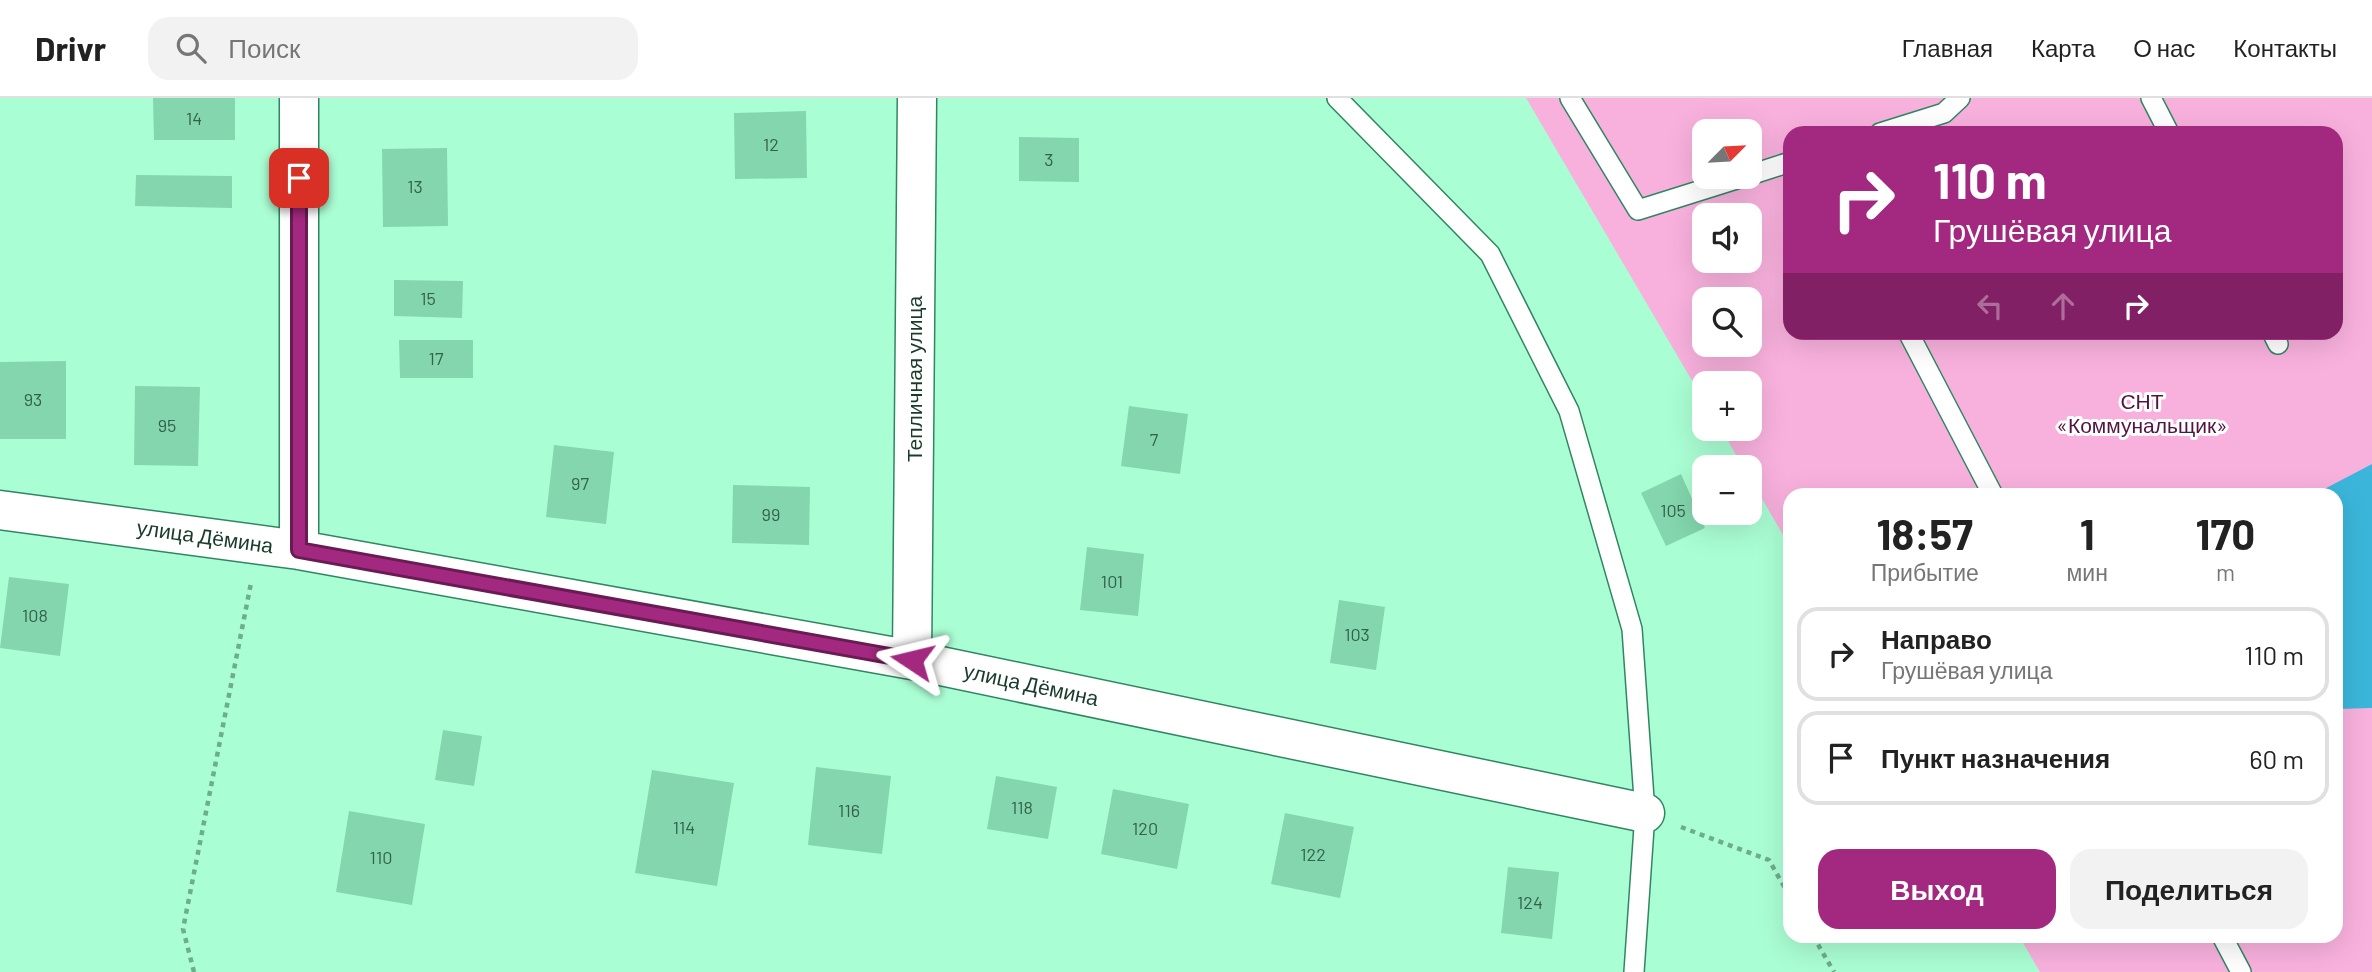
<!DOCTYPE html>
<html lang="ru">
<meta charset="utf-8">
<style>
:root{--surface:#fff;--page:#f2f2f2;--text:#222;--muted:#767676;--line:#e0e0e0;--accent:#a2297f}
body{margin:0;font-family:Barlow,sans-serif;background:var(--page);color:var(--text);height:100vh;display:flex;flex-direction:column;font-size:26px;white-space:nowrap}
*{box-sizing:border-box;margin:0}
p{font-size:23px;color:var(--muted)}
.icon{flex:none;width:38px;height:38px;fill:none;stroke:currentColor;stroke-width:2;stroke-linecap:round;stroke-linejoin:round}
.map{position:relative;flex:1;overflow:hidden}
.panel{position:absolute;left:1783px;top:390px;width:560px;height:455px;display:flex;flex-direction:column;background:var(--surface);border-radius:21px;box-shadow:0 7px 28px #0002}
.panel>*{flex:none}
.guide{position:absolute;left:1783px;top:28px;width:560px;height:214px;border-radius:21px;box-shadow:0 7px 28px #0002;background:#a2297f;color:#fff;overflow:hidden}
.needle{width:46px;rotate:66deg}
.fabs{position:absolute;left:1692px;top:21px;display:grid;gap:14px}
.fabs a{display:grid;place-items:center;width:70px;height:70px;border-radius:14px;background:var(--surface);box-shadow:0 7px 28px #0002;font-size:35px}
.pin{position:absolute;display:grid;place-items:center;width:60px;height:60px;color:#fff;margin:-30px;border-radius:14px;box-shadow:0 4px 10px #0006}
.me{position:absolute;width:77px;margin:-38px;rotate:280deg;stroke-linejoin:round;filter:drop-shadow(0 0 5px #0008)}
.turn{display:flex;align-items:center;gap:24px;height:147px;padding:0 35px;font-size:32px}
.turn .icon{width:91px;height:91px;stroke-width:2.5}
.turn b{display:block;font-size:49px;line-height:60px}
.lanes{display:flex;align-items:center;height:66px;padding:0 35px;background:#0003;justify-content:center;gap:35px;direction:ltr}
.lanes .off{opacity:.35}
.eta{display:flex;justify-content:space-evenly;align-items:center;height:119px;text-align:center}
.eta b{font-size:42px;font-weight:700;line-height:49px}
.button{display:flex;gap:14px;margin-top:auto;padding:14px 35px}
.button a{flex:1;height:80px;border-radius:21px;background:var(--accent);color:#fff;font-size:28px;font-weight:700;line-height:80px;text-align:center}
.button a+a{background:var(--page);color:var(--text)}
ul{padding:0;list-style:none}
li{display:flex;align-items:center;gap:21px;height:94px;margin:0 14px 10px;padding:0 21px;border:4px solid var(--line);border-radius:21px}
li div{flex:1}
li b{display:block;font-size:26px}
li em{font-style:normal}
header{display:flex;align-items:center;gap:42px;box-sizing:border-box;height:98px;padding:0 35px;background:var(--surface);border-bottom:2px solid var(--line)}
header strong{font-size:33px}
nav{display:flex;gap:38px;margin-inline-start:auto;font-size:24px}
.search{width:490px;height:63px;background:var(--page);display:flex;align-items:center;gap:18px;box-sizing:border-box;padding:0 24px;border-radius:21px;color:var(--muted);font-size:26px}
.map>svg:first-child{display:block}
</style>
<header>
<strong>Drivr</strong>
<div class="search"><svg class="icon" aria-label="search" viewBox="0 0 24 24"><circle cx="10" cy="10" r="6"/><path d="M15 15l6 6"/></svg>Поиск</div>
<nav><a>Главная</a><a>Карта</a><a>О нас</a><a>Контакты</a></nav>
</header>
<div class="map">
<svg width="2372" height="874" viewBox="0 0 2372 874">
<rect width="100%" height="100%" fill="#aafed4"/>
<path fill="#f8b1dd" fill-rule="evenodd" d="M1526,0H2372V874H2040L2019,838H2336V397H1790V449L1750,380V369H1743L1721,331H1750V285H1704V303ZM1704,33H1750V79H1704ZM1790,35H2336V234H1790ZM1704,117H1750V163H1704ZM1704,201H1750V247H1704Z"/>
<path fill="#3bb6da" d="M2372,366V610L2337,611L2336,397H2313Z"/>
<path fill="#83d6ad" d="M153,0H235V42H154Z
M806,13L807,80L735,81L734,15Z
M1019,39L1079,40V84L1019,83Z
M447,50L448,128L383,129L382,51Z
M136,77L232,78V110L135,108Z
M394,182L463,183L462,220L394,218Z
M399,242H473V280H400Z
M66,263V341H0V264Z
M135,288L200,289L198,368L134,367Z
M1129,308L1188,316L1180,376L1121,368Z
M554,347L614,354L606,426L546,419Z
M1681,376L1705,430L1666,448L1641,395Z
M733,387L810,389L809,447L732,445Z
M1087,449L1144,456L1138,518L1080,512Z
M9,479L69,486L60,558L0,550Z
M1339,502L1385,509L1376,572L1330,565Z
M443,632L482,638L474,688L435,682Z
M816,669L891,678L882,756L808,747Z
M652,672L734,685L717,788L635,775Z
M996,678L1057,689L1048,741L987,731Z
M1113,691L1189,706L1177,771L1101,756Z
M349,713L425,726L412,807L336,794Z
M1285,715L1354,729L1340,800L1271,786Z
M1508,769L1559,774L1552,841L1501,835Z"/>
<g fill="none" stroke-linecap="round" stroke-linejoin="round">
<defs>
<path id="lane" d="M1337,0L1490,156L1569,313L1632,531L1645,715L1634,874
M1570,0L1638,112L1743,79
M2151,0L2169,35
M1880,35L1944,15L1960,0
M1750,77L1790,64
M1908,234L1993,397
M2272,234L2278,246
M2222,838L2241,874"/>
<path id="street" d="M0,412L299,452L912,562L1645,715
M299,452V0
M912,562L917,0"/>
</defs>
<use href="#lane" stroke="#318662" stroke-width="22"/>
<use href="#street" stroke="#318662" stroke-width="41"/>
<path stroke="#6dac8d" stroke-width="4.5" stroke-dasharray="5 5" stroke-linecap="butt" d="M1681,729L1769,762L1790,799
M1813,838L1834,874
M194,874L183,831L251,485"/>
<use href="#lane" stroke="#fff" stroke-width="19"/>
<use href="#street" stroke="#fff" stroke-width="38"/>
</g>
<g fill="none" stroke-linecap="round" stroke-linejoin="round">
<defs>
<path id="route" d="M299,80V452L912,562"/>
</defs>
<use href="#route" stroke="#691b53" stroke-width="18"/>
<use href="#route" stroke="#a2297f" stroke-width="12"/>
</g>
<g text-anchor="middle" stroke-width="6" stroke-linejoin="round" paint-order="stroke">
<g font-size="18" fill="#33624c">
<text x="194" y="27">14</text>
<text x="771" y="53">12</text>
<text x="1049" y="68">3</text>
<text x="415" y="95">13</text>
<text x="428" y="207">15</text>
<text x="436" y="267">17</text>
<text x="33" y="308">93</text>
<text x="167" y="334">95</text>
<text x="1154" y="348">7</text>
<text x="580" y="392">97</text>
<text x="1673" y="419">105</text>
<text x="771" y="423">99</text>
<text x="1112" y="490">101</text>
<text x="35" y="524">108</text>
<text x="1357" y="543">103</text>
<text x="1022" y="716">118</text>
<text x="849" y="719">116</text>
<text x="684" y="736">114</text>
<text x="1145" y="737">120</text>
<text x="1313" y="763">122</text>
<text x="381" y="766">110</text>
<text x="1530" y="811">124</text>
</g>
<g font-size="21" fill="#183b2b" stroke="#fff">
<text transform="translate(915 281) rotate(-90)" y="7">Тепличная улица</text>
<text transform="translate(205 439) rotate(8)" y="7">улица Дёмина</text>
<text transform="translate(1031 587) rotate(12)" y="7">улица Дёмина</text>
</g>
<g font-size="21" fill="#531540" stroke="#fff">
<text x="2142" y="311">СНТ<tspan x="2142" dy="24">«Коммунальщик»</tspan></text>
</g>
</g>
</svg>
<div class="fabs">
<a><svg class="needle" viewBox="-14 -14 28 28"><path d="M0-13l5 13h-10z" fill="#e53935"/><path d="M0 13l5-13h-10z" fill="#767676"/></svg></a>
<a><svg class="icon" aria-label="sound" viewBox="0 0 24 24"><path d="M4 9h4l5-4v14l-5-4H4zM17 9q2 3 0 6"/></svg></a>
<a><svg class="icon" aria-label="search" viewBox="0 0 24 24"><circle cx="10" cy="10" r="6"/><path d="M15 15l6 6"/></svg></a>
<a>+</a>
<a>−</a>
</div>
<div class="pin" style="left:299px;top:80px;background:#d93025"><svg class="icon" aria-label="arrive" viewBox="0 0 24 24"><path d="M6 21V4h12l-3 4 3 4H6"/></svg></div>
<svg class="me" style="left:912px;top:562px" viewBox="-20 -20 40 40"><path d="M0-17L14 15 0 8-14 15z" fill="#a2297f" stroke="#fff" stroke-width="4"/></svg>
<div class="guide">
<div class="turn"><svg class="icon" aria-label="right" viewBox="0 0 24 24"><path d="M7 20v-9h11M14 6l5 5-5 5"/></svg><div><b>110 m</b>Грушёвая улица</div></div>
<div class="lanes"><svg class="icon off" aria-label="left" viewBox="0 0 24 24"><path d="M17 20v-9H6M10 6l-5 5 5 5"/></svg><svg class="icon off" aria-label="ahead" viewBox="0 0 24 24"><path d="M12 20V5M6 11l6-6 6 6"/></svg><svg class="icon" aria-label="right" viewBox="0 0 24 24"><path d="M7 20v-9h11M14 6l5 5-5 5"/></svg></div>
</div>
<section class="panel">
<div class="eta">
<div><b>18:57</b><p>Прибытие</p></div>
<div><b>1</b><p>мин</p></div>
<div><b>170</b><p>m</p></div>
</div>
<ul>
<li><svg class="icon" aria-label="right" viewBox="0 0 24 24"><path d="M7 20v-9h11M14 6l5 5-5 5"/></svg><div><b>Направо</b><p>Грушёвая улица</p></div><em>110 m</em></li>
<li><svg class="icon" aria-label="arrive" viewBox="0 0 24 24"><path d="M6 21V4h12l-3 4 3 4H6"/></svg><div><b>Пункт назначения</b></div><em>60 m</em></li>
</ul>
<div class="button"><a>Выход</a><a>Поделиться</a></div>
</section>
</div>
